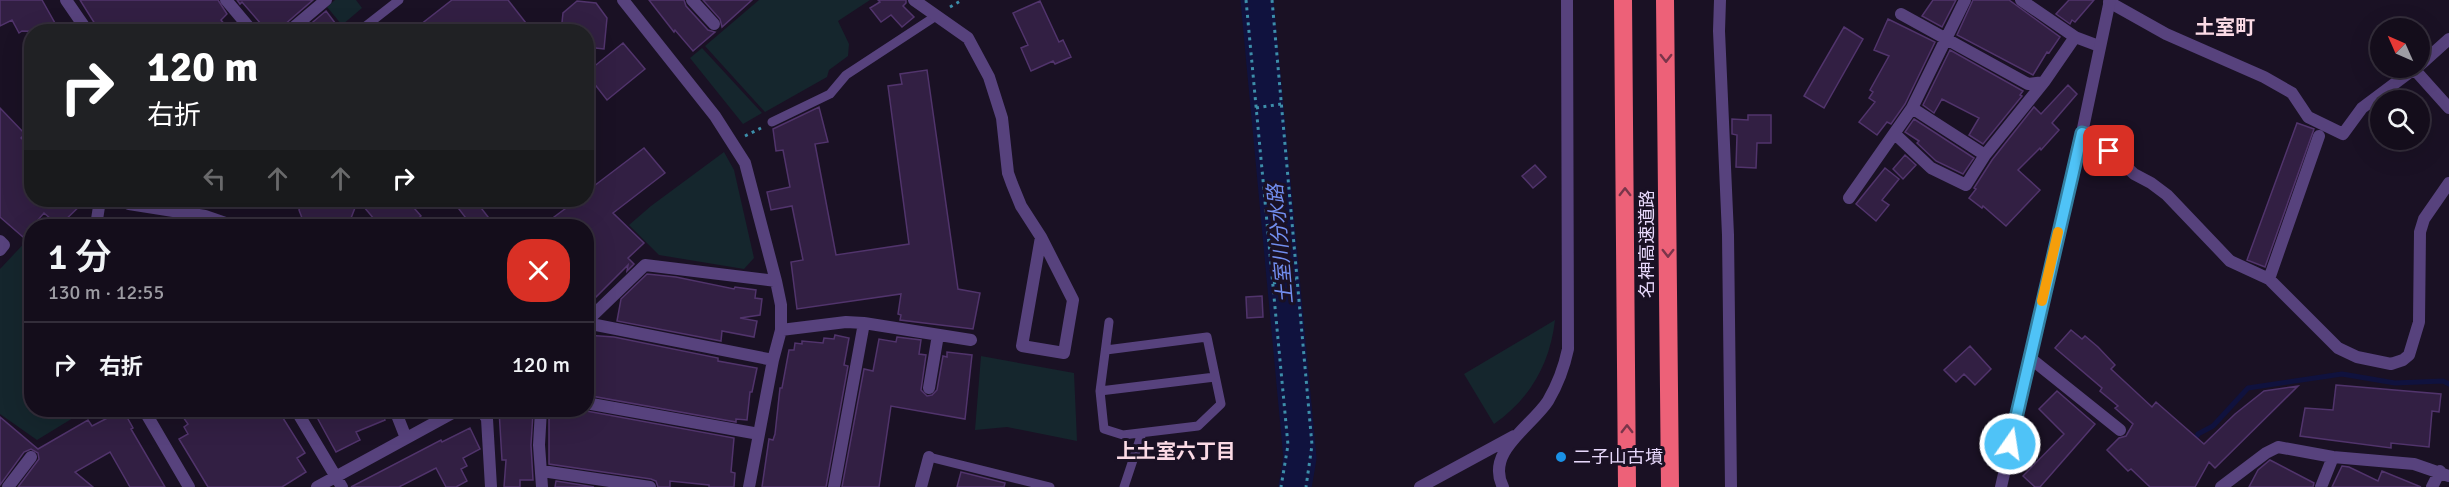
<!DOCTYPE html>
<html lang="ja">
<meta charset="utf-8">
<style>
:root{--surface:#140d1b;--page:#211b28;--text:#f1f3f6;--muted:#9d9ca3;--line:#332d3a}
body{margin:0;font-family:Signika,"Noto Sans JP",sans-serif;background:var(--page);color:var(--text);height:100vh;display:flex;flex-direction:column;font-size:22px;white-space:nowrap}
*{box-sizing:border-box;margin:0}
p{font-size:20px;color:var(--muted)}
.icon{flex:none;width:33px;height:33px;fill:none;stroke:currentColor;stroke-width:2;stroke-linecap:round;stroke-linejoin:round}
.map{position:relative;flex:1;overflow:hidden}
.details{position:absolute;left:24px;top:219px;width:570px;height:198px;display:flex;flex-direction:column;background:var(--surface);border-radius:24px;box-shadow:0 6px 24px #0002,0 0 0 2px var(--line)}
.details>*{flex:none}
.banner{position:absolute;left:24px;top:24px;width:570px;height:183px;border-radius:24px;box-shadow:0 6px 24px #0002,0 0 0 2px var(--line);background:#202124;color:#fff;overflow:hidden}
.needle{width:39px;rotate:315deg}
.buttons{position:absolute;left:2370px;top:18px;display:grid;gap:12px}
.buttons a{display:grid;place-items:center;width:60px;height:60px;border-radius:50%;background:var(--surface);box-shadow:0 6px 24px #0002,0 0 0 2px var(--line);font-size:30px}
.pin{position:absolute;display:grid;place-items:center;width:51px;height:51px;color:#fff;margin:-26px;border-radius:12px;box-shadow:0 3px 9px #0006}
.me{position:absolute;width:66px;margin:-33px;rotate:13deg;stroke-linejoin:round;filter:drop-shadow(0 0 4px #0008)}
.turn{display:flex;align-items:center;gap:21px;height:126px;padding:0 24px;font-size:27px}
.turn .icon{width:78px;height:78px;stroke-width:2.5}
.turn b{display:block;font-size:42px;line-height:51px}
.lanes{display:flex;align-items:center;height:57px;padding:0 24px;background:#0003;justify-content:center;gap:30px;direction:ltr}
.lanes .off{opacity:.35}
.round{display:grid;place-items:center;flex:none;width:63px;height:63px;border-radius:24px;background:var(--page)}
.headline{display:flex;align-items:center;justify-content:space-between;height:102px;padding:0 24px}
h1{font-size:36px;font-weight:600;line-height:45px}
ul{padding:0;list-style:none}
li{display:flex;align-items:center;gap:18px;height:84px;padding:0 24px;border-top:2px solid var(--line)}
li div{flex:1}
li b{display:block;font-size:22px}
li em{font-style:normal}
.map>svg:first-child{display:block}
</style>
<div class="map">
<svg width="2449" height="487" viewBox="0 0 2449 487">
<rect width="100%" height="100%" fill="#1a1124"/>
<path fill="#15262d" d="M335,0H356L362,8L342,25L327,7Z
M759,0H870L838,21L849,44L848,56L829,70L827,77L765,112L705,46Z
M702,48L762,113L743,124L690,58Z
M724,152L734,170L754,258L744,269L659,255L629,225L651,206Z
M31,236L32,410H67L73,418L37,440L0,414V269Z
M1555,320C1550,364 1530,399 1494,424L1464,374Z
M981,356L1074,373L1077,441L1007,427L975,430Z"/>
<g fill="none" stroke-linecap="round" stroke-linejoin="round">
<path stroke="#10123e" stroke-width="5" d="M2194,441L2198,434L2213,426L2248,388L2342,374L2395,383L2443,381L2449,384"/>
<path stroke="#10123e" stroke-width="33" d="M1257,0L1300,458L1295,487"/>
</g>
<path fill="#321f43" stroke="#51346c" stroke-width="1.5" d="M0,0H42L60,32L22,31L19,33L12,20L0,26Z
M80,0H218L227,14L221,20L231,32H100Z
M237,0H313L283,26L280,32H268L242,2L240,4Z
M452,0H508L533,32H411Z
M649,0H684L686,6L708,30L715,32L693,51L675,30L674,32Z
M703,0H752L722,27L720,19Z
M878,0H906V3L903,6L914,17L902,27L891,15L881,22L870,8L880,2Z
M1933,0H1956L1942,27L1922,16Z
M1973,0H2009L2060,37L2049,53L2047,52L2033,75L1957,35Z
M2069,0H2094L2075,22L2072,20L2070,24L2056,14Z
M577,1L596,3L607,18L604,49L586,47V32H561L563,13Z
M1040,1L1059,42L1063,40L1071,57L1055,64L1053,61L1031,71L1021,48L1028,45L1013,13Z
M326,11L342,32H301Z
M1888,19L1935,42L1905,104L1891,124L1887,122L1877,135L1859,122L1875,102L1869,98L1873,92L1870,90L1889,56L1874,50Z
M1844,27L1863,39L1824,108L1804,96Z
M623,43L645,69L607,100L586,73Z
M1950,50L2023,91L2020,95L2022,96L1983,144L1969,135L1979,118L1942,99L1934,113L1923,105Z
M927,70L958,289L980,293L973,329L900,320L901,315L898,314L901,294L797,309L791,262L803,260L792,206L771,210L767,192L790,187L783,150L776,151L773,129L819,107L828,142L815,144L836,255L909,244L888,86L902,84L900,74Z
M2068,85L2077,94L2052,123L2059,130L2041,150L2040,148L2018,170L2040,190L2006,226L1983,206L1982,208L1969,198L1976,189L1974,188L1992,160L2034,107L2041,114Z
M0,108L25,134L21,138L32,148V200H86L59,226L44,213L23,237L0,217Z
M1748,115H1771V143H1757L1756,168L1736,167L1737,135L1732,134V119L1748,120Z
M1914,119L1974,158L1963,174L1936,161L1917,143L1919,141L1905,132Z
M2297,123L2314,129L2265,267L2247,260Z
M644,148L665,173L613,213L644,243L628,258L634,264L627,271L628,265L596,297L594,294L586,301V226H542L577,200H586V192Z
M1905,155L1916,165L1903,179L1893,169Z
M1535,165L1546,177L1533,188L1522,176Z
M1885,168L1899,179L1882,200L1889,205L1876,221L1856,204Z
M301,200H407L421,216L409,226H380L358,200L348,226H305L299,210Z
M452,200H475L495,226H472Z
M647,274L676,277L734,289L735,287L756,290L755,298L762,299L760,315L740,318L757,321L754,337L722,331L721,341L617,321L621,299Z
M1262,296L1263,317L1247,318L1246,297Z
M2071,330L2082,339L2085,336L2098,347L2115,365L2111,369L2152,407L2156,402L2204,444L2235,414L2264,391L2298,386L2215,468L2209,462L2195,487H2150L2131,469L2128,471L2107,450L2119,438L2126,436L2133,424L2115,408L2118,406L2100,391L2102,388L2055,348Z
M586,335L614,337L718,358V361L757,368L752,392H750L747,420L736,419V422L586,395Z
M835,335L849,338L844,365L848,366L826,487H762L769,439L773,440L775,434L780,388H782L789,350H794L795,343L802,344V341L823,343L824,338L834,339Z
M897,337L921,340L919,354L926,355L921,390L927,396L932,395L937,390L943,356L947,357V352L972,355L965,419L891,406L879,487H842L864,369L873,371L879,339L896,342Z
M1970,346L1991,369L1975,385L1964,374L1956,382L1944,370Z
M2336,385L2441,394L2439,412L2432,411L2429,447L2391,443V448L2300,436L2305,408L2333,410Z
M2057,391L2095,424L2040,487H2035L2023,476L2064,434L2039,409Z
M123,410L133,428L131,429L165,487H130L110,452L75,472L93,487H18L39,459L38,453L31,449L24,452L0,485V417L38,449L88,420L92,426Z
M178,410H278L305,453L297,458L306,472L282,487H208L179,439L188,434L184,427L188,424Z
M313,410H381L385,420L356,432L360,440L336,452Z
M499,410H520V414L533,413L531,445L533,480H520V487H504L506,460H502Z
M555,410H581L734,438L731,472L735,473L734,487H709V485L670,481V487H658L656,481L651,479L549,464V413H555Z
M470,428L480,449L463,458L467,466L461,469L467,481L456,487H446L436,468L399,487H351L441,440L442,442Z
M2270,460L2314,483L2313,487H2249L2258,470Z
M2342,466L2349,467L2378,481L2382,471L2421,487H2332Z
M961,472L1005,483L1004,487H957Z
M556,481L594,487H555Z"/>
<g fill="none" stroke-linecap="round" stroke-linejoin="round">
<path stroke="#3d8eaa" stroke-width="3" stroke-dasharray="3 4.5" stroke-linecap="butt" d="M1246,0L1288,445L1281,487
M1272,0L1312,445L1306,487
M950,7L962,0
M1256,108L1281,104
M745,136L761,128
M1273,283L1296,279"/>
<path stroke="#57427d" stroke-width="9" d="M358,32L399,0
M772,122L830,94L846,75L936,16
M1106,350L1207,337L1221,404L1198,426L1123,435L1104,429L1100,391L1109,322
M1100,391L1215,377
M929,457L1050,487
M1124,487L1142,433"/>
<path stroke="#57427d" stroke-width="12" d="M226,0L253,32
M623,0L715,116L745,163L776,281L781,305V330L773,360L749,487
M692,0L714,24
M914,0L968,38L989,77L1002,118L1008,173L1012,184L1021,206L1041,237L1073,300L1064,353L1022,346L1041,237
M1720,0L1719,31L1728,235L1731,487
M2021,0L2075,37
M2109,2L2166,34L2264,77L2292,93L2308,117L2343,134L2362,108L2414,69
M1901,14L2028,84L2044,82L2075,37L2099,46
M288,32L326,0
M2420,65L2449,39
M2416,68L2414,69L2449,108
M1912,108L1985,155
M2082,133L2097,139L2134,174L2151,183L2167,195L2230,261L2269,279L2338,348L2357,357L2391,364L2403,360L2409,355L2419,322L2420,232L2424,219L2449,183
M1895,134L1931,168L1966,185L1985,155L2044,82
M1849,198L1912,108L1965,0
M120,200L129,204L205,216L234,226
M0,241L4,245L0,250
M2269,279L2319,136
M586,322L645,265L776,281
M586,323L773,360
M781,330L846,322L864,323L971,340
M2030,358L2120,430
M929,388L938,335
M586,403L759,434
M296,410L342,487
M395,410L406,438
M481,410L487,419L491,487
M541,410L539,445L542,487
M542,471L650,487
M8,487L31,457
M317,487L458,410
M834,487L864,323
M921,487L929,457
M1420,487L1514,436
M1503,487C1485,452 1531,427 1548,401C1558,384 1564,368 1568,349L1567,0
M2221,487L2266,453L2278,447L2333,457L2414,464L2449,476
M2321,487L2333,457
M2432,487L2440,471"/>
<path stroke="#57427d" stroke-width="12" d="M66,0L88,32
M96,226L100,200
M144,410L189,487
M2001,487L2082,133L2110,0"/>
<path stroke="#ed6178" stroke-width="18" d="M1623,0L1627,487
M1665,0L1670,487"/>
</g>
<defs><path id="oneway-chevron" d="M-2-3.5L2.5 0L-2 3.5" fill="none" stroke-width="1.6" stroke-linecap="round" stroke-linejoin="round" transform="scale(1.5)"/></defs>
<g stroke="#79354a">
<use href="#oneway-chevron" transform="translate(1666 58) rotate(90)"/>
<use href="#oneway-chevron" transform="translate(1625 192) rotate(-90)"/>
<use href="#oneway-chevron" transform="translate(1668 253) rotate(90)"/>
<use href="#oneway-chevron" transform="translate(1627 429) rotate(-90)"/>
</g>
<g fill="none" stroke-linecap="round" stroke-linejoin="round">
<defs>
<path id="route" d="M2010,444L2082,133L2097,139L2109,151"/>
</defs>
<use href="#route" stroke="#337fa1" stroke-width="15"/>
<use href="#route" stroke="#4fc3f7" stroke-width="10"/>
<path stroke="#f59e0b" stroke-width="10" d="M2042,301L2058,232"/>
</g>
<circle fill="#1a91e5" stroke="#1a1124" stroke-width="2" cx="1561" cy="457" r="6"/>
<g text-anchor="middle" stroke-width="6" stroke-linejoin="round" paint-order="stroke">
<g font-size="18" fill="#e7d8fb" stroke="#1a1124">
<text transform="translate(1647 244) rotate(-90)" y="6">名神高速道路</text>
</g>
<g font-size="18" fill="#e7d8fb" stroke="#1a1124" text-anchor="start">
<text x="1573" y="463">二子山古墳</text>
</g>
<g font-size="20" font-weight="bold" fill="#fbdae5" stroke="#1a1124">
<text x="2225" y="34">土室町</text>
<text x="1176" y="458">上土室六丁目</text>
</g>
<g font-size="20" font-style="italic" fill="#728eef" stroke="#1a1124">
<text transform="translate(1280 244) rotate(-95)" y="7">土室川分水路</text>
</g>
</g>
</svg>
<div class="buttons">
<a><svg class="needle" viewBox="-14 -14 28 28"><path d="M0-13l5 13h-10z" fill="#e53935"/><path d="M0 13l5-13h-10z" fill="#9d9ca3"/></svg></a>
<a><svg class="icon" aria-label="search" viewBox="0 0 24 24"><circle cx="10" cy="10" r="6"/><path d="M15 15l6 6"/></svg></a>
</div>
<div class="pin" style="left:2109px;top:151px;background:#d93025"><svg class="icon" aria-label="arrive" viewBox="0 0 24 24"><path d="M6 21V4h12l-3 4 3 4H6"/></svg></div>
<svg class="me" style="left:2010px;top:444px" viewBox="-20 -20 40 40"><circle r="17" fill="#4fc3f7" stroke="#fff" stroke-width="3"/><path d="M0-11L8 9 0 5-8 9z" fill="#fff"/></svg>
<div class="banner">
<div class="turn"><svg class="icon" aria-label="right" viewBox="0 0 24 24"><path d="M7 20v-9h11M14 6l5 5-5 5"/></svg><div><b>120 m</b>右折</div></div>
<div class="lanes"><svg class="icon off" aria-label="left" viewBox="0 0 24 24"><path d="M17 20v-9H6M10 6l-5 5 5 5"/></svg><svg class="icon off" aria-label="ahead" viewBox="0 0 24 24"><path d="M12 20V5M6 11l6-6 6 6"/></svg><svg class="icon off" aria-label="ahead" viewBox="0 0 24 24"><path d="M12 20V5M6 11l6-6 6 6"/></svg><svg class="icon" aria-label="right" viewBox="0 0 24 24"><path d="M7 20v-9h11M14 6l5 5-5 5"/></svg></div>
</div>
<section class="details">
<div class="headline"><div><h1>1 分</h1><p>130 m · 12:55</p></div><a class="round" style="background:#d93025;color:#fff"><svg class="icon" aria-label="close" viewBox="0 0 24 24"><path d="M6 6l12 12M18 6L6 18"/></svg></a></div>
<ul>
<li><svg class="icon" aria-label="right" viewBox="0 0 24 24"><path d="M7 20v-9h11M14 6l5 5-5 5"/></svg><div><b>右折</b></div><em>120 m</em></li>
</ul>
</section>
</div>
